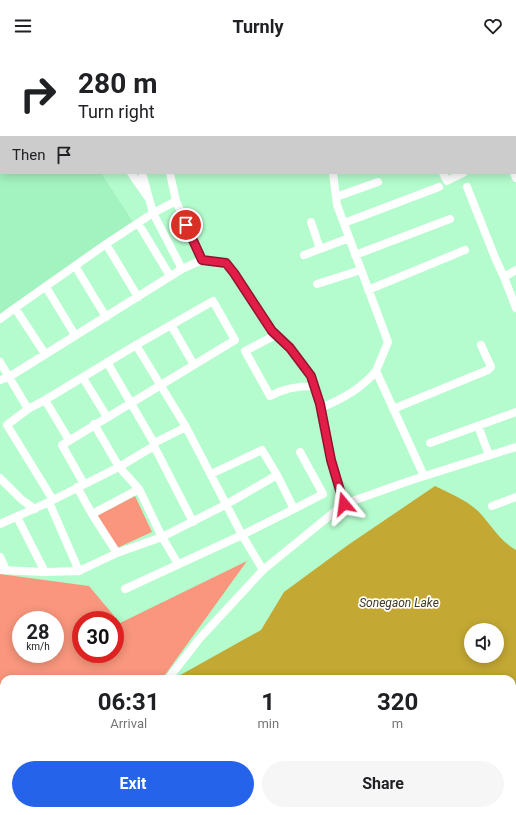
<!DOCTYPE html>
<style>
:root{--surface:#fff;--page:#f6f6f6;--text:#202124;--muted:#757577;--accent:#2563eb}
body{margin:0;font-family:Roboto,sans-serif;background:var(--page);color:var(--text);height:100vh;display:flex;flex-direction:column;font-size:15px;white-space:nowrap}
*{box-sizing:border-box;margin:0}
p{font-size:13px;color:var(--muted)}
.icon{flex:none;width:22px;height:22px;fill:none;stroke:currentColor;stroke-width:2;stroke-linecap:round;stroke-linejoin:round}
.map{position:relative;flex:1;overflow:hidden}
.panel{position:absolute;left:0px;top:623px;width:516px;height:140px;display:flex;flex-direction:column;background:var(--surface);border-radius:12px 12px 0 0;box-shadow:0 2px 10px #0003}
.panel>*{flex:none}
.banner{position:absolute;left:0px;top:0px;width:516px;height:122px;box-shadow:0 2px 10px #0003;background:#fff;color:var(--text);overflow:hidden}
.fabs{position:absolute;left:464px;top:571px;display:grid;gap:8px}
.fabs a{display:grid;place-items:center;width:40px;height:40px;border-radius:50%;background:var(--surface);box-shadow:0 2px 10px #0003;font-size:20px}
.speed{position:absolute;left:12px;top:559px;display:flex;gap:8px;font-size:20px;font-weight:700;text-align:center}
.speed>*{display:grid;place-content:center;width:52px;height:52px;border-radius:50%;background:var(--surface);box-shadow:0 2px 10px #0003;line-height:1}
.speed small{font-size:10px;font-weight:400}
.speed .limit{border:6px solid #d22;background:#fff;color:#111}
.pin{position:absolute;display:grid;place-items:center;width:34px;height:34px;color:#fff;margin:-17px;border:2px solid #fff;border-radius:50%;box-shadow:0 1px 4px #0007}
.me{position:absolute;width:44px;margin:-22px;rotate:344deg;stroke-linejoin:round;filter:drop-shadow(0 0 3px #0008)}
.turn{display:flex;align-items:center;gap:14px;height:84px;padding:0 12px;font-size:18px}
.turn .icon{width:52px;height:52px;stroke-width:2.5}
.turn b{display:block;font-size:28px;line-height:34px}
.then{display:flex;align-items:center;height:38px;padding:0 12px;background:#0003;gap:8px;font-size:15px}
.eta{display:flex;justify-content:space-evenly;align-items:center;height:68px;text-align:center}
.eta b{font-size:24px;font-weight:700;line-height:28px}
.cta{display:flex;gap:8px;margin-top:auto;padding:8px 12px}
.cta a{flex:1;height:46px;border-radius:24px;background:var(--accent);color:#fff;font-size:16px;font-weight:700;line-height:46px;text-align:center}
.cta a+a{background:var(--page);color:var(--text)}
header{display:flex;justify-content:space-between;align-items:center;height:52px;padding:0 12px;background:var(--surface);font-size:18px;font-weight:700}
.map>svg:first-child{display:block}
</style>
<header><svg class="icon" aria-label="menu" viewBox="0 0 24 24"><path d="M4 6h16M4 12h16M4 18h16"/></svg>Turnly<svg class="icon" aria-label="heart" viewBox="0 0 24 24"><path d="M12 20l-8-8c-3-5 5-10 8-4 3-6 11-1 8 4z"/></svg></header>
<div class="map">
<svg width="516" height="763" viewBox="0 0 516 763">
<rect width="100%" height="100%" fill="#b4fccd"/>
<path fill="#a3f3c0" d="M0,0H136L1,1V121H101L133,170L0,262Z
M367,0H516V53L515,1Z"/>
<path fill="#f9967d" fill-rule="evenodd" d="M135,444L152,480L117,496L97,464Z
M247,509L162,627H4V759H187L189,763H0V522L89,534L120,571ZM21,568H55V602H21ZM81,568H115V602H81Z"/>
<path fill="#c3a833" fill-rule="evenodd" d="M435,434C449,441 467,448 479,460C491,473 500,489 516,498V763H196L195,759H512V627H175V626L261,578L284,540L348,493ZM471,578H497V604H471Z"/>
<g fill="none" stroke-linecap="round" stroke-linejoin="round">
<path stroke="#fff" stroke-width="8" d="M515,66L516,65
M515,96H516
M131,121L147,144
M142,121L153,161L182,217
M170,121L176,149L202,208
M333,121L337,153L388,290L376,319L424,424
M443,121L447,129L463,121
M514,121L516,126
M467,135L496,208L504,225
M336,145L378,130
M311,170L320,197
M138,171L170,224
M344,171L439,135
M106,192L153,161L176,149
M304,203L349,186
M355,203L450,167
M75,214L106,265
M516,218L504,225L516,256
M317,232L361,218
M46,235L75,283
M368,238L465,198
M15,256L106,192L138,245
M0,267L15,256L45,302
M171,273L194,313
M276,283L245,299L270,344C284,336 299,334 314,334
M136,293L186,375L242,483L263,518L200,586L168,627
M0,310L9,325L182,217L202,208L226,211L235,221L271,279L290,296L311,324L320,351L331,408L344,452
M107,310L154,391
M83,326L107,365
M0,328L9,325L28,357L45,348L136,293L213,249L235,288L62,393L84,432
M45,348L69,388
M320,356C341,348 362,336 376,319
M28,357L7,373L53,448
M393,357L488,318L491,315L481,293
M94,372L119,415L139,437
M478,374L489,403
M430,391L516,360
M154,394L193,470
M211,422L262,398L277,423
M0,426L22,448L35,457
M77,435L92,462L117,501
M49,450L79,519
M492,454L516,445
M294,457L323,442L300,400
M17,465L45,520
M0,472L49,450L119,415L154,394V391L186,375
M0,505L6,518
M0,518L45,520L79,519L117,501L162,485L139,437L92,462
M263,518L344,452L409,429L516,395
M125,537L242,483L294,457L277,423L227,452L162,485L178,512
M188,759L189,763"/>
</g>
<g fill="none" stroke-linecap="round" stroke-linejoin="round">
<defs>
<path id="route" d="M186,173L202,208L226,211L234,221L272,279L290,296L311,324L320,352L331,408L344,452"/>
</defs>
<use href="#route" stroke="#92132f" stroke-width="10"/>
<use href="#route" stroke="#e11d48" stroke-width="7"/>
</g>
<g text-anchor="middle" stroke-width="3.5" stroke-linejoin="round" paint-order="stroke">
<g font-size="12" font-style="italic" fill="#3f3920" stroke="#fff">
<text x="399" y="555">Sonegaon Lake</text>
</g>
</g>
</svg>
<div class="fabs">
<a><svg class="icon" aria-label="sound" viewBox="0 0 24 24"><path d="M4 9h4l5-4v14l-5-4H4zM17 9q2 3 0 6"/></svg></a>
</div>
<div class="speed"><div>28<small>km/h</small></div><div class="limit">30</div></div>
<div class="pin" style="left:186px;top:173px;background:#d93025"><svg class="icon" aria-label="arrive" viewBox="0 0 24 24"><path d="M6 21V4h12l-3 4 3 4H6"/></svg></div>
<svg class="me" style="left:344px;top:452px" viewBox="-20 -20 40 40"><path d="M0-17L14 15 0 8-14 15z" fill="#e11d48" stroke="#fff" stroke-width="4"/></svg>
<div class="banner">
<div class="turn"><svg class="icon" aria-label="right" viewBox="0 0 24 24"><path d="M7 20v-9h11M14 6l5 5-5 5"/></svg><div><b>280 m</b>Turn right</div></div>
<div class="then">Then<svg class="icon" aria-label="arrive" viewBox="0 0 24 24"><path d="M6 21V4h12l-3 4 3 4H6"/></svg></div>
</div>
<section class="panel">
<div class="eta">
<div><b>06:31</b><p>Arrival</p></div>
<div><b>1</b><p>min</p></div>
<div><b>320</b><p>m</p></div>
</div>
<div class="cta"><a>Exit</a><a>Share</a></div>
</section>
</div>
